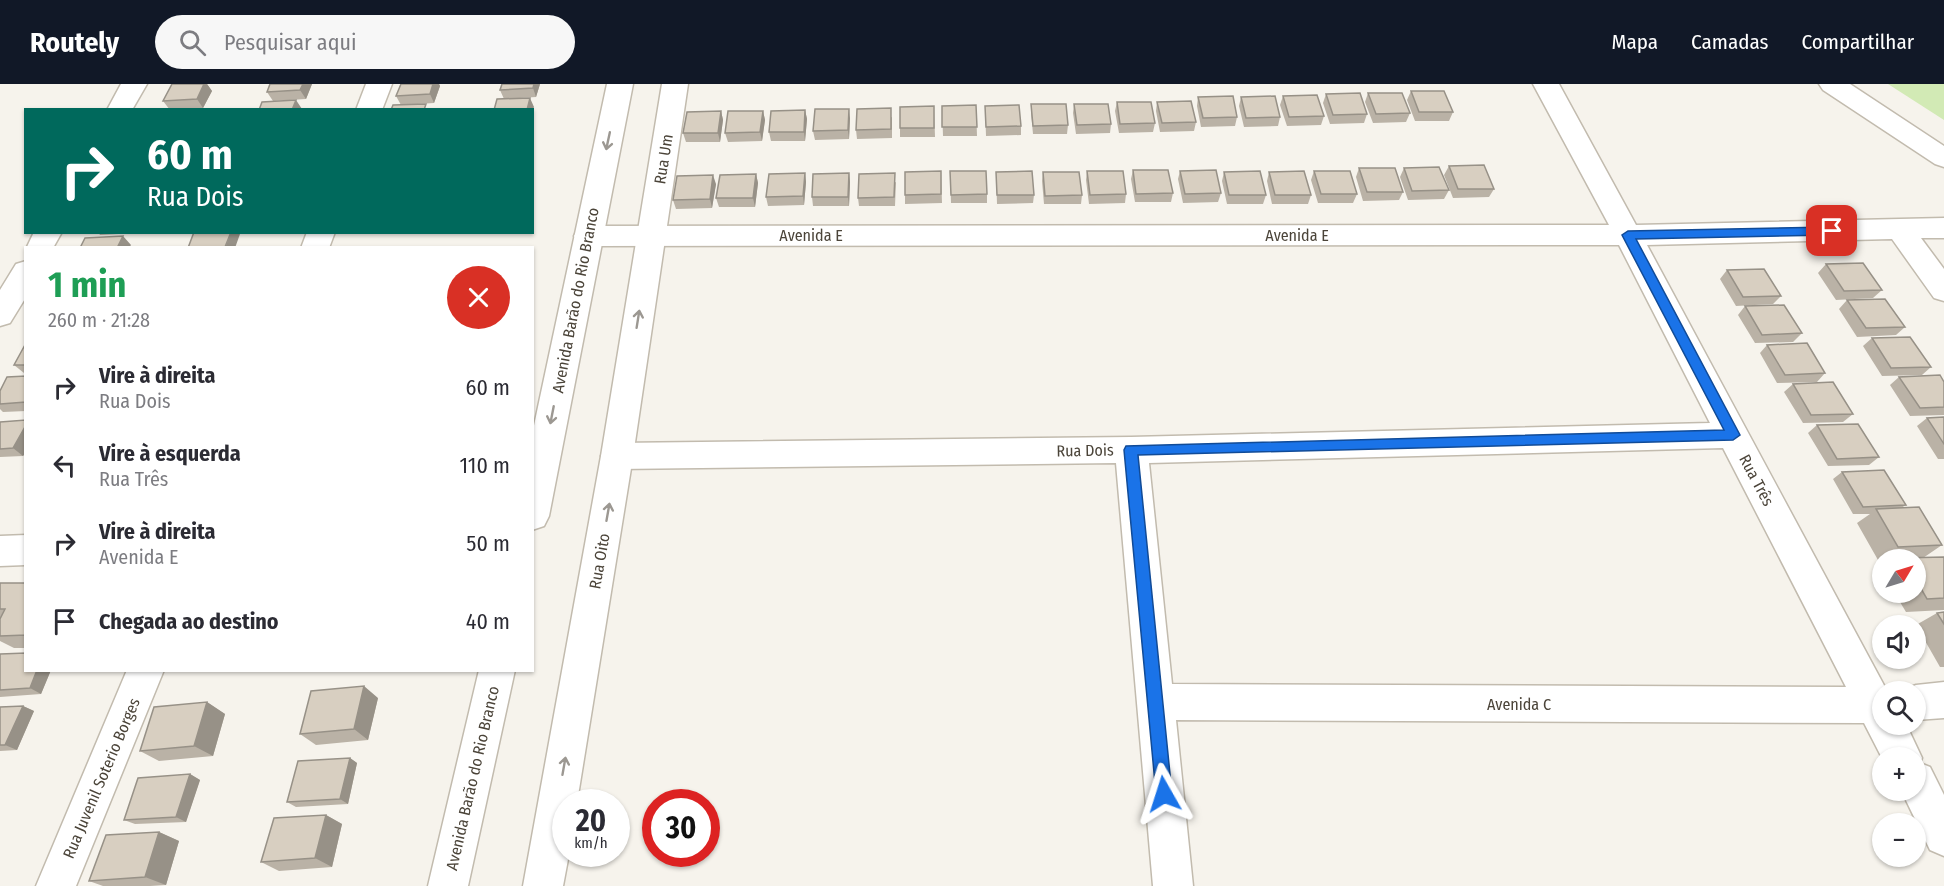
<!DOCTYPE html>
<html lang="pt">
<meta charset="utf-8">
<style>
:root{--surface:#fff;--page:#f7f7f7;--text:#2b2b33;--muted:#7c7c81;--accent:#111827}
body{margin:0;font-family:"Fira Sans Condensed",sans-serif;background:var(--page);color:var(--text);height:100vh;display:flex;flex-direction:column;font-size:22px;white-space:nowrap}
*{box-sizing:border-box;margin:0}
p{font-size:20px;color:var(--muted)}
.icon{flex:none;width:33px;height:33px;fill:none;stroke:currentColor;stroke-width:2;stroke-linecap:round;stroke-linejoin:round}
.map{position:relative;flex:1;overflow:hidden}
.side{position:absolute;left:24px;top:162px;width:510px;height:426px;display:flex;flex-direction:column;background:var(--surface);border-radius:0px;box-shadow:0 2px 4px #0004}
.side>*{flex:none}
.guide{position:absolute;left:24px;top:24px;width:510px;height:126px;border-radius:0px;box-shadow:0 2px 4px #0004;background:#00695c;color:#fff;overflow:hidden}
.needle{width:39px;rotate:52deg}
.tools{position:absolute;left:1872px;top:465px;display:grid;gap:12px}
.tools a{display:grid;place-items:center;width:54px;height:54px;border-radius:50%;background:var(--surface);box-shadow:0 2px 4px #0004;font-size:30px}
.speed{position:absolute;left:552px;top:705px;display:flex;gap:12px;font-size:30px;font-weight:700;text-align:center}
.speed>*{display:grid;place-content:center;width:78px;height:78px;border-radius:50%;background:var(--surface);box-shadow:0 2px 4px #0004;line-height:1}
.speed small{font-size:15px;font-weight:400}
.speed .limit{border:9px solid #d22;background:#fff;color:#111}
.pin{position:absolute;display:grid;place-items:center;width:51px;height:51px;color:#fff;margin:-26px;border-radius:12px;box-shadow:0 3px 9px #0006}
.me{position:absolute;width:66px;margin:-33px;rotate:354deg;stroke-linejoin:round;filter:drop-shadow(0 0 4px #0008)}
.turn{display:flex;align-items:center;gap:21px;height:126px;padding:0 24px;font-size:27px}
.turn .icon{width:78px;height:78px;stroke-width:2.5}
.turn b{display:block;font-size:42px;line-height:51px}
.round{display:grid;place-items:center;flex:none;width:63px;height:63px;border-radius:32px;background:var(--page)}
.summary{display:flex;align-items:center;justify-content:space-between;height:102px;padding:0 24px}
h1{font-size:36px;font-weight:700;line-height:45px;color:#1e9e55}
ul{padding:0;list-style:none}
li{display:flex;align-items:center;gap:18px;height:78px;padding:0 24px}
li div{flex:1}
li b{display:block;font-size:22px}
li em{font-style:normal}
header{display:flex;align-items:center;gap:36px;box-sizing:border-box;height:84px;padding:0 30px;background:var(--accent);color:#fff}
header strong{font-size:28px}
nav{display:flex;gap:33px;margin-inline-start:auto;font-size:21px}
.search{width:420px;height:54px;background:var(--page);display:flex;align-items:center;gap:15px;box-sizing:border-box;padding:0 21px;border-radius:33px;color:var(--muted);font-size:22px}
.map>svg:first-child{display:block}
</style>
<header>
<strong>Routely</strong>
<div class="search"><svg class="icon" aria-label="search" viewBox="0 0 24 24"><circle cx="10" cy="10" r="6"/><path d="M15 15l6 6"/></svg>Pesquisar aqui</div>
<nav><a>Mapa</a><a>Camadas</a><a>Compartilhar</a></nav>
</header>
<div class="map">
<svg width="1944" height="802" viewBox="0 0 1944 802">
<rect width="100%" height="100%" fill="#f6f3ec"/>
<path fill="#d2eab5" d="M1888,0H1944V36Z"/>
<g fill="none" stroke-linecap="round" stroke-linejoin="round">
<defs>
<path id="minor" d="M121,0H147L132,26H107Z
M366,0H392L382,26H356Z
M1533,0H1559L1636,141L1944,134V154H1921L1944,185V217L1934,214L1892,155L1647,161L1886,605L1893,608H1882V640H1906L1922,674L1920,679L1930,683L1944,711V772L1930,766L1901,706H1916V674H1882L1864,639L1176,636L1193,802H1153L1116,379L617,385L606,381L601,372L606,363L617,359L1131,353L1710,339L1619,161L588,162L578,159L574,152L578,145L588,142L1609,141ZM1723,364L1846,603L1172,600L1149,379Z
M1819,0H1850L1944,62V83L1935,80L1823,6Z
M34,148H62L53,164L26,165Z
M307,148H335L329,164H301Z
M26,177V213L10,239L0,242V206L16,180Z
M26,451V481L0,482V452Z
M127,586H164L76,802H36Z
M1944,598V634L1916,636V608L1903,606L1916,601Z"/>
<path id="tertiary" d="M607,0H633L549,432L544,442L532,446V351Z
M662,0H688L633,372L577,718H566V770H569L563,802H523L601,372Z
M479,586H515L468,802H428Z"/>
</defs>
<use href="#minor" stroke="#c2bbae" stroke-width="3"/>
<use href="#tertiary" stroke="#c2bbae" stroke-width="3"/>
<use href="#minor" fill="#fff" fill-rule="evenodd"/>
<use href="#tertiary" fill="#fff" fill-rule="evenodd"/>
</g>
<path fill="#bab2a6" d="M172,0H207L212,7L203,24L170,26L163,17Z
M270,0H312L306,15L273,17L267,8Z
M401,0H439L440,2L434,19L401,21L396,12Z
M502,0H540L536,13L504,15L500,6Z
M1411,7L1453,28L1449,37H1415L1407,16Z
M1368,9L1410,29L1406,38L1373,39L1365,18Z
M1326,10L1367,30L1364,39L1330,40L1323,19Z
M1283,12L1324,32L1321,41L1287,42L1280,21Z
M1198,13L1237,33L1235,42L1201,43L1197,22Z
M1241,13L1280,33L1278,42L1244,43L1239,22Z
M1117,18L1155,39L1153,48L1119,49L1115,27Z
M1157,18L1196,38L1194,47L1160,48L1156,27Z
M1031,20L1068,41L1067,50H1033L1031,29Z
M1074,20L1111,40L1110,49L1076,50L1073,29Z
M976,21L977,52H943L942,22Z
M934,22L935,53H900V44Z
M985,22L1021,42V51L986,52Z
M805,26L807,35L805,57H771L769,48Z
M721,27L723,36L720,58H686L683,49Z
M763,27L765,36L762,57L728,58L725,49Z
M892,33V54L857,55L856,46Z
M850,34L849,55L815,56L813,47Z
M1449,82L1494,105L1489,113L1453,114L1444,91Z
M1359,84L1403,108L1399,116L1363,117L1356,93Z
M1404,84L1449,106L1444,115L1408,116L1400,93Z
M1133,86L1173,109L1171,118H1135L1131,95Z
M941,87L942,119L905,120V111Z
M950,87L987,110V119H951Z
M1087,87L1126,110L1125,119L1089,120L1086,96Z
M1180,87L1221,109L1218,118L1183,119L1178,95Z
M1314,87L1357,110L1353,119H1318L1311,96Z
M996,88L1034,111L1033,119L997,120Z
M1043,88L1082,111L1081,120H1044L1042,97Z
M1224,88L1266,111L1263,120H1227L1222,97Z
M1269,88L1311,111L1308,120H1272L1267,97Z
M805,89L806,98L804,121L768,122L766,113Z
M849,89L850,98L849,122H813L812,113Z
M756,90L758,99L755,123H719L716,114Z
M896,98L895,122H859L858,114Z
M716,100L712,124L676,125L673,116Z
M98,148H137V149L100,151Z
M1826,180L1882,206L1873,214L1836,216L1818,189Z
M1727,186L1781,212L1773,220L1736,222L1720,195Z
M1847,216L1905,243L1896,251L1857,253L1839,225Z
M1745,222L1802,249L1793,258L1755,259L1738,231Z
M1872,254L1931,283L1922,291L1882,292L1863,262Z
M26,259V289H24L14,281Z
M1767,261L1825,289L1817,298L1777,299L1760,269Z
M26,292V327L3,328L0,325V307Z
M1899,293L1944,298V331L1910,332L1890,301Z
M1793,300L1853,330L1843,338L1803,339L1784,308Z
M1944,333V375H1938L1917,342L1927,334Z
M26,336V368L23,372L0,373V338Z
M1817,341L1879,373L1869,381L1828,382L1808,349Z
M1842,388L1906,421L1901,424L1942,461L1923,474L1944,473V526L1906,528L1894,508H1916V476H1878L1857,439L1870,430H1853L1833,395Z
M0,499H26V564H14L0,557Z
M1944,528V583H1940L1916,541L1937,529Z
M0,570L26,586H51L41,610L0,613Z
M378,614L368,656L316,661L300,650Z
M207,618L225,630L213,672L159,677L140,667Z
M23,622L34,627L17,666L0,667V623Z
M350,674L357,679L348,720L296,723L287,718Z
M190,690L200,696L186,738L135,740L124,736Z
M326,731L342,740L332,783L279,787L261,778Z
M159,748L179,757L166,801L150,802H103L89,797Z"/>
<path fill="#979187" d="M204,0H207L212,7L203,24L197,15Z
M303,0H312L306,15L300,6Z
M433,0H439L440,2L434,19L430,10Z
M534,0H540L536,13L533,4Z
M530,14L534,23L532,28V26H527Z
M296,16L302,25L292,26Z
M849,25L850,34L849,55L848,46Z
M805,26L807,35L805,57L804,48Z
M721,27L723,36L720,58L718,49Z
M763,27L765,36L762,57L760,48Z
M805,89L806,98L804,121L803,112Z
M849,89L850,98L849,122L848,113Z
M756,90L758,99L755,123L753,114Z
M713,91L716,100L712,124L710,115Z
M231,148H239L240,150L235,164H225Z
M123,152L131,161L129,164H117Z
M26,341V368L23,372L13,364Z
M37,586H51L41,610L30,604Z
M364,602L378,614L368,656L354,645Z
M207,618L225,630L213,672L194,662Z
M23,622L34,627L17,666L5,661Z
M350,674L357,679L348,720L340,715Z
M190,690L200,696L186,738L176,733Z
M326,731L342,740L332,783L315,774Z
M159,748L179,757L166,801L145,793Z"/>
<path fill="#d8cfc1" stroke="#979187" stroke-width="1.5" d="M172,0H204L197,15L163,17Z
M270,0H303L300,6L267,8Z
M401,0H433L430,10L396,12Z
M502,0H534L533,4L500,6Z
M1411,7H1444L1453,28H1419Z
M1360,9L1367,30L1333,31L1326,10Z
M1368,9H1402L1410,29L1376,30Z
M1317,11L1324,32L1289,33L1283,12Z
M1233,12L1237,33L1203,34L1198,13Z
M1275,12L1280,33L1246,34L1241,13Z
M530,14L527,26H494L497,15Z
M296,16L292,26H259L262,18Z
M1191,17L1196,38L1162,39L1157,18Z
M1117,18H1151L1155,39L1120,40Z
M426,20L424,26H391L393,21Z
M1031,20H1066L1068,41L1033,42Z
M1074,20H1108L1111,40L1077,41Z
M976,21L977,43H942V22Z
M1019,21L1021,42L986,43L985,22Z
M934,22V44H900V23Z
M891,24V45L856,46L857,25Z
M815,25H849L848,46L813,47Z
M805,26L804,48H769L771,27Z
M721,27L718,49H683L687,28Z
M728,27H763L760,48L725,49Z
M1484,81L1494,105H1458L1449,82Z
M1439,83L1449,106L1412,107L1404,84Z
M1359,84H1395L1403,108H1367Z
M1133,86H1168L1173,109L1136,110Z
M1216,86L1221,109L1185,110L1180,87Z
M941,87V110L905,111V88Z
M950,87H986L987,110L951,111Z
M1032,87L1034,111H997L996,88Z
M1087,87H1123L1126,110L1090,111Z
M1260,87L1266,111H1229L1224,88Z
M1304,87L1311,111H1275L1269,88Z
M1314,87H1350L1357,110H1321Z
M1043,88H1079L1082,111L1045,112Z
M805,89L803,112L766,113L769,90Z
M849,89L848,113H812L813,90Z
M895,89L894,113L858,114L859,90Z
M756,90L753,114H716L720,91Z
M713,91L710,115L673,116L677,92Z
M194,148H231L225,163L188,164Z
M123,152L117,164H80L85,154Z
M1863,179L1882,206L1844,207L1826,180Z
M1764,185L1781,212L1743,213L1727,186Z
M1885,215L1905,243L1866,244L1847,216Z
M1784,221L1802,249L1762,251L1745,222Z
M1910,253L1931,283L1891,284L1872,254Z
M26,259V281H14Z
M1807,259L1825,289L1785,291L1767,261Z
M1940,291L1944,298V323L1920,324L1899,293Z
M26,292V318L0,320V307L7,293Z
M1833,298L1853,330L1811,331L1793,300Z
M1944,333V360L1927,334Z
M26,336V341L13,364L0,365V338Z
M1858,340L1879,373L1837,375L1817,341Z
M1884,386L1906,421L1863,423L1842,388Z
M1919,423L1942,461L1898,463L1876,425Z
M1944,473V514L1927,515L1916,496V476H1903L1902,474Z
M0,499H26V551L0,552V535L5,525H0Z
M1944,528V540L1937,529Z
M26,569V586H37L30,604L0,606V570Z
M364,602L354,645L300,650L311,607Z
M207,618L194,662L140,667L154,623Z
M23,622L5,661H0V623Z
M350,674L340,715L287,718L298,677Z
M190,690L176,733L124,736L138,694Z
M326,731L315,774L261,778L274,734Z
M159,748L145,793L89,797L106,751Z"/>
<defs><path id="oneway-shaft" d="M-6 0H5M1.5-3L5.5 0L1.5 3" fill="none" stroke-width="1.6" stroke-linecap="round" stroke-linejoin="round" transform="scale(1.5)"/></defs>
<g stroke="#9c9892">
<use href="#oneway-shaft" transform="translate(608 57) rotate(102)"/>
<use href="#oneway-shaft" transform="translate(638 235) rotate(-81)"/>
<use href="#oneway-shaft" transform="translate(552 331) rotate(101)"/>
<use href="#oneway-shaft" transform="translate(608 428) rotate(-80)"/>
<use href="#oneway-shaft" transform="translate(564 682) rotate(-80)"/>
</g>
<path fill="#1a73e8" stroke="#114b97" stroke-width="1.5" d="M1832,143L1838,147L1832,151L1636,155L1740,351L1733,356L1138,371L1172,710L1170,716L1164,718L1158,716L1156,710L1124,366L1126,362L1724,346L1622,151L1628,147Z"/>
<g text-anchor="middle" stroke-width="4.5" stroke-linejoin="round" paint-order="stroke">
<g font-size="16" fill="#4b4439" stroke="#fff">
<text transform="translate(663 75) rotate(-81)" y="6">Rua Um</text>
<text x="811" y="157">Avenida E</text>
<text x="1297" y="157">Avenida E</text>
<text transform="translate(575 216) rotate(-79)" y="6">Avenida Barão do Rio Branco</text>
<text transform="translate(1085 366) rotate(-1)" y="6">Rua Dois</text>
<text transform="translate(1757 396) rotate(62)" y="6">Rua Três</text>
<text transform="translate(599 477) rotate(-80)" y="6">Rua Oito</text>
<text x="1519" y="626">Avenida C</text>
<text transform="translate(101 694) rotate(-67)" y="6">Rua Juvenil Soterio Borges</text>
<text transform="translate(472 694) rotate(-77)" y="6">Avenida Barão do Rio Branco</text>
</g>
</g>
</svg>
<div class="tools">
<a><svg class="needle" viewBox="-14 -14 28 28"><path d="M0-13l5 13h-10z" fill="#e53935"/><path d="M0 13l5-13h-10z" fill="#7c7c81"/></svg></a>
<a><svg class="icon" aria-label="sound" viewBox="0 0 24 24"><path d="M4 9h4l5-4v14l-5-4H4zM17 9q2 3 0 6"/></svg></a>
<a><svg class="icon" aria-label="search" viewBox="0 0 24 24"><circle cx="10" cy="10" r="6"/><path d="M15 15l6 6"/></svg></a>
<a>+</a>
<a>−</a>
</div>
<div class="speed"><div>20<small>km/h</small></div><div class="limit">30</div></div>
<div class="pin" style="left:1832px;top:147px;background:#d93025"><svg class="icon" aria-label="arrive" viewBox="0 0 24 24"><path d="M6 21V4h12l-3 4 3 4H6"/></svg></div>
<svg class="me" style="left:1164px;top:710px" viewBox="-20 -20 40 40"><path d="M0-17L14 15 0 8-14 15z" fill="#1a73e8" stroke="#fff" stroke-width="4"/></svg>
<div class="guide">
<div class="turn"><svg class="icon" aria-label="right" viewBox="0 0 24 24"><path d="M7 20v-9h11M14 6l5 5-5 5"/></svg><div><b>60 m</b>Rua Dois</div></div>
</div>
<section class="side">
<div class="summary"><div><h1>1 min</h1><p>260 m · 21:28</p></div><a class="round" style="background:#d93025;color:#fff"><svg class="icon" aria-label="close" viewBox="0 0 24 24"><path d="M6 6l12 12M18 6L6 18"/></svg></a></div>
<ul>
<li><svg class="icon" aria-label="right" viewBox="0 0 24 24"><path d="M7 20v-9h11M14 6l5 5-5 5"/></svg><div><b>Vire à direita</b><p>Rua Dois</p></div><em>60 m</em></li>
<li><svg class="icon" aria-label="left" viewBox="0 0 24 24"><path d="M17 20v-9H6M10 6l-5 5 5 5"/></svg><div><b>Vire à esquerda</b><p>Rua Três</p></div><em>110 m</em></li>
<li><svg class="icon" aria-label="right" viewBox="0 0 24 24"><path d="M7 20v-9h11M14 6l5 5-5 5"/></svg><div><b>Vire à direita</b><p>Avenida E</p></div><em>50 m</em></li>
<li><svg class="icon" aria-label="arrive" viewBox="0 0 24 24"><path d="M6 21V4h12l-3 4 3 4H6"/></svg><div><b>Chegada ao destino</b></div><em>40 m</em></li>
</ul>
</section>
</div>
